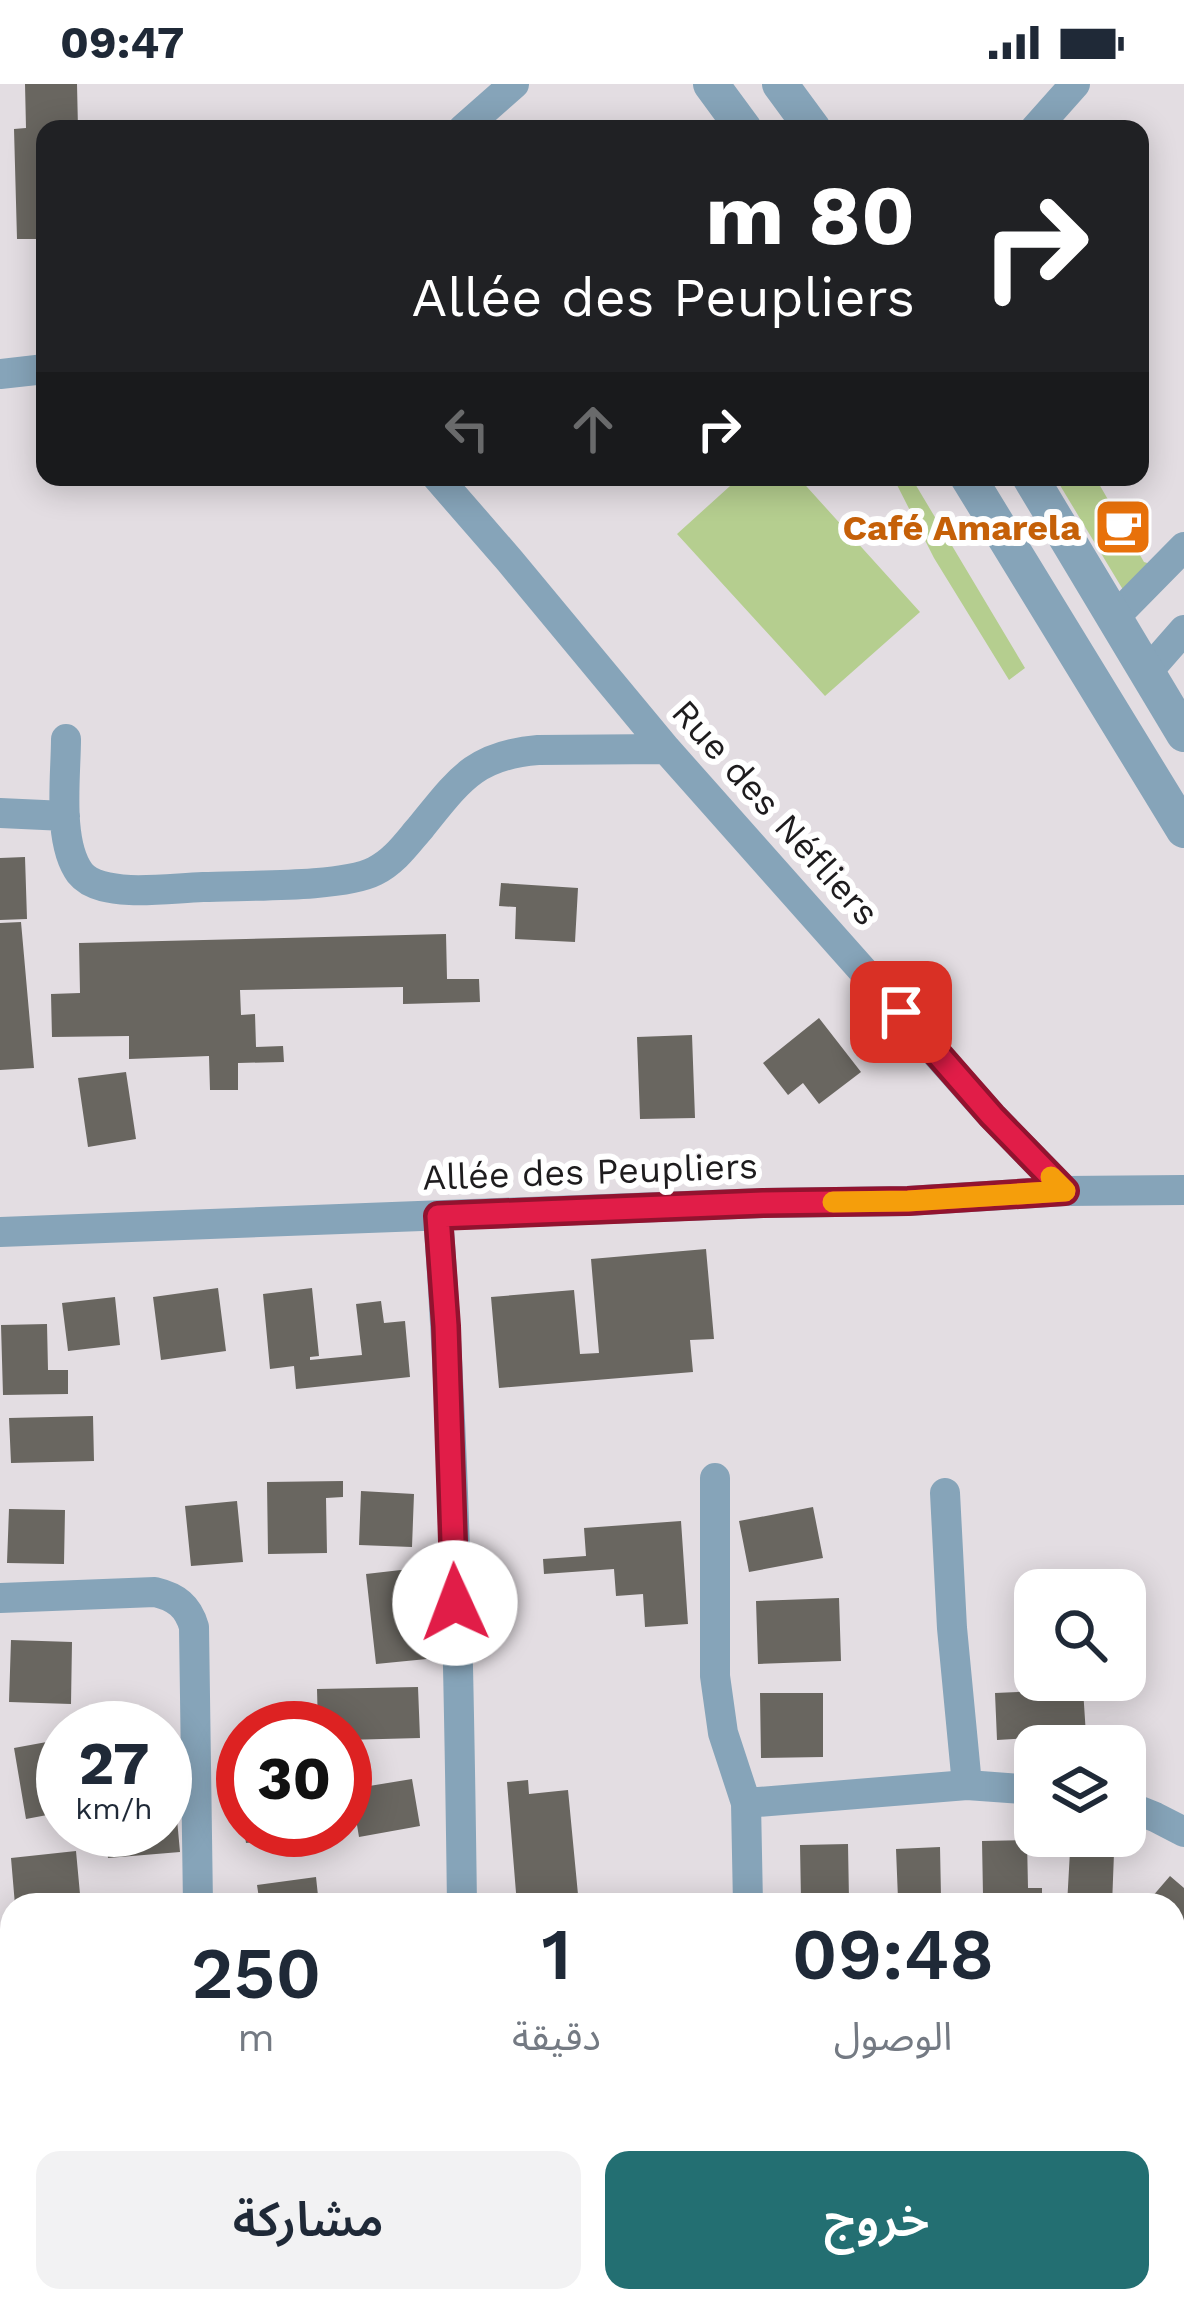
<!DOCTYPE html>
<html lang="ar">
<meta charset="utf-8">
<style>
:root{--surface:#fff;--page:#f2f2f3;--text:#1f2937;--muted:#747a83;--accent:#236f72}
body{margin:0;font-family:"Work Sans","Noto Sans Arabic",sans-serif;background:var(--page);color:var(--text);direction:rtl;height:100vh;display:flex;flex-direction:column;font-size:45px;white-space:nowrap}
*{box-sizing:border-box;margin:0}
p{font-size:39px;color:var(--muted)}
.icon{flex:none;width:66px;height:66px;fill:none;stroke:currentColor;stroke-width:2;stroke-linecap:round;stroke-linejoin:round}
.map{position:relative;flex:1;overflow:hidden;direction:ltr}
.side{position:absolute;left:0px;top:1809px;width:1185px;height:420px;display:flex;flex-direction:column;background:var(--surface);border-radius:36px 36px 0 0;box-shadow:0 6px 30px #0003;direction:rtl}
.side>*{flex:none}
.guide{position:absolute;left:36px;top:36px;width:1113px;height:366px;border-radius:24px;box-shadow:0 6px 30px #0003;direction:rtl;background:#202124;color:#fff;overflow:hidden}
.fabs{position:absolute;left:1014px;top:1485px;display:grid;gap:24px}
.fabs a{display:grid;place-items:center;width:132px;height:132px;border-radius:24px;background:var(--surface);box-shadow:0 6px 30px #0003;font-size:60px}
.speed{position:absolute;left:36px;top:1617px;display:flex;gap:24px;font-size:60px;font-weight:700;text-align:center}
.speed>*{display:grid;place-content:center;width:156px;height:156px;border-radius:50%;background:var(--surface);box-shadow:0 6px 30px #0003;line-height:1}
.speed small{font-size:30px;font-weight:400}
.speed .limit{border:18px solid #d22;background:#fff;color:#111}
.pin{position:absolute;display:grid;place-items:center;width:102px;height:102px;color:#fff;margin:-51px;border-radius:24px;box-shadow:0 6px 18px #0006}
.me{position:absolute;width:132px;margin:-66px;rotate:358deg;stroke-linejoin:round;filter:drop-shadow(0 0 9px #0008)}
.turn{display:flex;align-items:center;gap:42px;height:252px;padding:0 36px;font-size:54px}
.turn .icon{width:156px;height:156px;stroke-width:2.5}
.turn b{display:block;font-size:84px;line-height:102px}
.lanes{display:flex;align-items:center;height:114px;padding:0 36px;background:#0003;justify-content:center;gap:60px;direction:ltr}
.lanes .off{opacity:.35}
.eta{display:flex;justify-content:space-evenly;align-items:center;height:204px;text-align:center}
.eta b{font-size:72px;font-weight:600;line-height:84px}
.button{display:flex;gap:24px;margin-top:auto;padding:24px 36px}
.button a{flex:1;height:138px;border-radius:24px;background:var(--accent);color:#fff;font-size:48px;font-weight:600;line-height:138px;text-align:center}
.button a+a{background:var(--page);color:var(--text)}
.status{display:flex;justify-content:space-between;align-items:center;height:84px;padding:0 60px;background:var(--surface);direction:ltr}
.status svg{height:33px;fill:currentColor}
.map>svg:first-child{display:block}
</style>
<div class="status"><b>09:47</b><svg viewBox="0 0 49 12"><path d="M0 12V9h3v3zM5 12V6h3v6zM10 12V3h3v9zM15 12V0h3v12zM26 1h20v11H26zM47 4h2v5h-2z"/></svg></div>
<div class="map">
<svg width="1184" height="2229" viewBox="0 0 1184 2229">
<rect width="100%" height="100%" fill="#e3dde2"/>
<path fill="#b5ce8f" d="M740,393H798L920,528L825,612L677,450Z
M893,393H911L1025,584L1009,596L934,474Z
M1055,393H1095L1144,478L1160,483L1128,514Z"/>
<path fill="#696660" d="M25,0H77L78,45H45V155H17L14,45L26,44Z
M25,773L27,835L0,836V774Z
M501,799L578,804L575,858L515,855L516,823L499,822Z
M21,838L34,984L0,986V839Z
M446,850L447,895H479L480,918L403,920V903L240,906L241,931L255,930L256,963L283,962L284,978L238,979V1006H210L209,972L129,975V952L52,953L51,910L80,909L79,859Z
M819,934L861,988L819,1020L803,999L788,1011L763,979Z
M692,951L695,1034L640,1035L637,953Z
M126,988L136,1055L88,1063L78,994Z
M706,1165L714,1255L690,1256L693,1288L499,1304L491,1213L574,1206L580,1270L599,1269L591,1175Z
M218,1204L226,1267L161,1276L153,1213Z
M312,1204L319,1272L310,1273V1276L362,1271L356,1220L381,1217L384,1239L405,1237L410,1293L296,1305L294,1282L270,1285L263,1210Z
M115,1213L120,1261L68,1267L62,1219Z
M47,1240L48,1286H68V1310L3,1311L1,1241Z
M93,1332L94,1377L11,1379L9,1334Z
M343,1397V1413L326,1414L327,1469L268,1470L267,1398Z
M361,1407L414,1410L412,1463L359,1461Z
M237,1417L243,1478L191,1482L185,1422Z
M813,1423L823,1474L749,1488L739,1437Z
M9,1425L65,1426L64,1480L7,1479Z
M681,1437L688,1540L645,1543L643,1510L616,1512L614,1485L544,1490L543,1475L586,1472L584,1444Z
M427,1483L437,1574L376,1580L366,1490Z
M839,1514L841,1577L758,1580L756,1517Z
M11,1556L72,1558L71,1620L9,1618Z
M418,1603L420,1654L345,1656V1644H318L317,1605Z
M1083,1605L1086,1651L997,1656L995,1609Z
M760,1609H823V1673L761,1674Z
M63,1655V1728L26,1735L14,1664Z
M412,1695L420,1742L359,1753L351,1705Z
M528,1696L529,1710L568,1706L579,1821H517L507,1698Z
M174,1702L180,1768L108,1774L105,1746H165V1703Z
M244,1746H319L320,1751L246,1759Z
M1027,1756L1028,1804H1042V1821H992V1811H983L982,1757Z
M848,1760L849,1816L801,1817L800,1761Z
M940,1763L941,1813L898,1815L896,1765Z
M76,1767L81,1821H15L11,1774Z
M1070,1767L1114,1769L1112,1821H1067Z
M1170,1792L1184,1804V1864L1180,1868L1173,1862V1821H1145Z
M316,1793L319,1821H260L257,1801Z
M1173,1913L1184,1922V1973L1173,1988Z
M12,2063V2123L0,2124V2064Z
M195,2217H286V2229H196Z
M896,2217H972L960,2229H908Z"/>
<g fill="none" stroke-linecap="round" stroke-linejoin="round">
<path stroke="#86a4b9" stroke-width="30" d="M463,45L514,0
M1035,45L1075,0
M0,290L45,285
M437,393L510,477L666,665L992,1032L1065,1107
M1114,534L1184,463
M1148,587L1184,546
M66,655C66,692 57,758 80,789C91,803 114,805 130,806C154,807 179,804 203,803C245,801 342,804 375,787C395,777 407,759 421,743C459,696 475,671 538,666L666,665
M0,729L65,732
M438,1132C455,1361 459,1591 462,1821
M0,1148L763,1119L908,1117L1065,1107L1184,1106
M715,1394V1592L723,1649L746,1719L748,1821
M945,1409L952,1544L967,1701
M0,1514L155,1508C176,1513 188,1522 194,1543L198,1821
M746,1719L967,1701L1035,1706
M1125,1721L1155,1733L1184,1748
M0,2013L12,2012
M1173,2058L1184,2066
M773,2229L787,2217"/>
<path stroke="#86a4b9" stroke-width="36" d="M711,0L744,45
M780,0L813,45
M968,393L1184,746
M1030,393L1184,650"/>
</g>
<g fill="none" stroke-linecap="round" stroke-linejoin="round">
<defs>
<path id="route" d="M455,1519L446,1242L438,1132L763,1119L908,1117L1065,1107L992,1032L901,928"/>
</defs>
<use href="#route" stroke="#92132f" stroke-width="30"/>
<use href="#route" stroke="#e11d48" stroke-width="21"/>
<path stroke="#f59e0b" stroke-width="21" d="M833,1118L908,1117L1065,1107L1051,1093"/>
</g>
<defs>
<symbol id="cafe-square" viewBox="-11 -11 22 22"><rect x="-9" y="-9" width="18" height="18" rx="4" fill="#e8710a" stroke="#fff"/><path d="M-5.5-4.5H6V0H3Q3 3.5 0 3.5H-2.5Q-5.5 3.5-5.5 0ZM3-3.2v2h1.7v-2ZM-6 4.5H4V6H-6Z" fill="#fff"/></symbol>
</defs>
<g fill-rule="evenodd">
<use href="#cafe-square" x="1090" y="410" width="66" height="66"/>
</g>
<g text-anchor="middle" stroke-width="12" stroke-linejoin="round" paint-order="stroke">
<g font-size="36" font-weight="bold" fill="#c56008" stroke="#fff" text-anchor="end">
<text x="1081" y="456">Café Amarela</text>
</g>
<g font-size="36" fill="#1e1c1e" stroke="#fff">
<text transform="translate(776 728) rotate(48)" y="13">Rue des Néfliers</text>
<text transform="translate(590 1087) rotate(-2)" y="13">Allée des Peupliers</text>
</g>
</g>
</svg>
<div class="fabs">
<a><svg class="icon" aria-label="search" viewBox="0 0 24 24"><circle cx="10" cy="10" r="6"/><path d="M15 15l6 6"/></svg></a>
<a><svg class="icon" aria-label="layers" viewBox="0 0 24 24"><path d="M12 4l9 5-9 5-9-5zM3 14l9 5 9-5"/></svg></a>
</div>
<div class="speed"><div>27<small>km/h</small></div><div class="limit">30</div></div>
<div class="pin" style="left:901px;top:928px;background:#d93025"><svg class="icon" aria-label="arrive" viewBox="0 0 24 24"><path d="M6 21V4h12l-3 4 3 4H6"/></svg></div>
<svg class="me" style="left:455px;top:1519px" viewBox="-20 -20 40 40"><circle r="19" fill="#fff"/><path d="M0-13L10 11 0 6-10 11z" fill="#e11d48"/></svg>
<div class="guide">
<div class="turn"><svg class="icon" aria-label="right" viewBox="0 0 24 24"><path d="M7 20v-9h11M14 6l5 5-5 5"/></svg><div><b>80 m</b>Allée des Peupliers</div></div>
<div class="lanes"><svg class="icon off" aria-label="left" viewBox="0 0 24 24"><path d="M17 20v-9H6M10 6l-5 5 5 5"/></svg><svg class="icon off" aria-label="ahead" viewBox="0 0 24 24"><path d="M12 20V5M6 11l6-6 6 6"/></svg><svg class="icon" aria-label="right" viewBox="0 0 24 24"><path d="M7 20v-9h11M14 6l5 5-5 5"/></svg></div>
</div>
<section class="side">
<div class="eta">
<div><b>09:48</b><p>الوصول</p></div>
<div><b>1</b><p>دقيقة</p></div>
<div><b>250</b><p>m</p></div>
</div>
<div class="button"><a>خروج</a><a>مشاركة</a></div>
</section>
</div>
